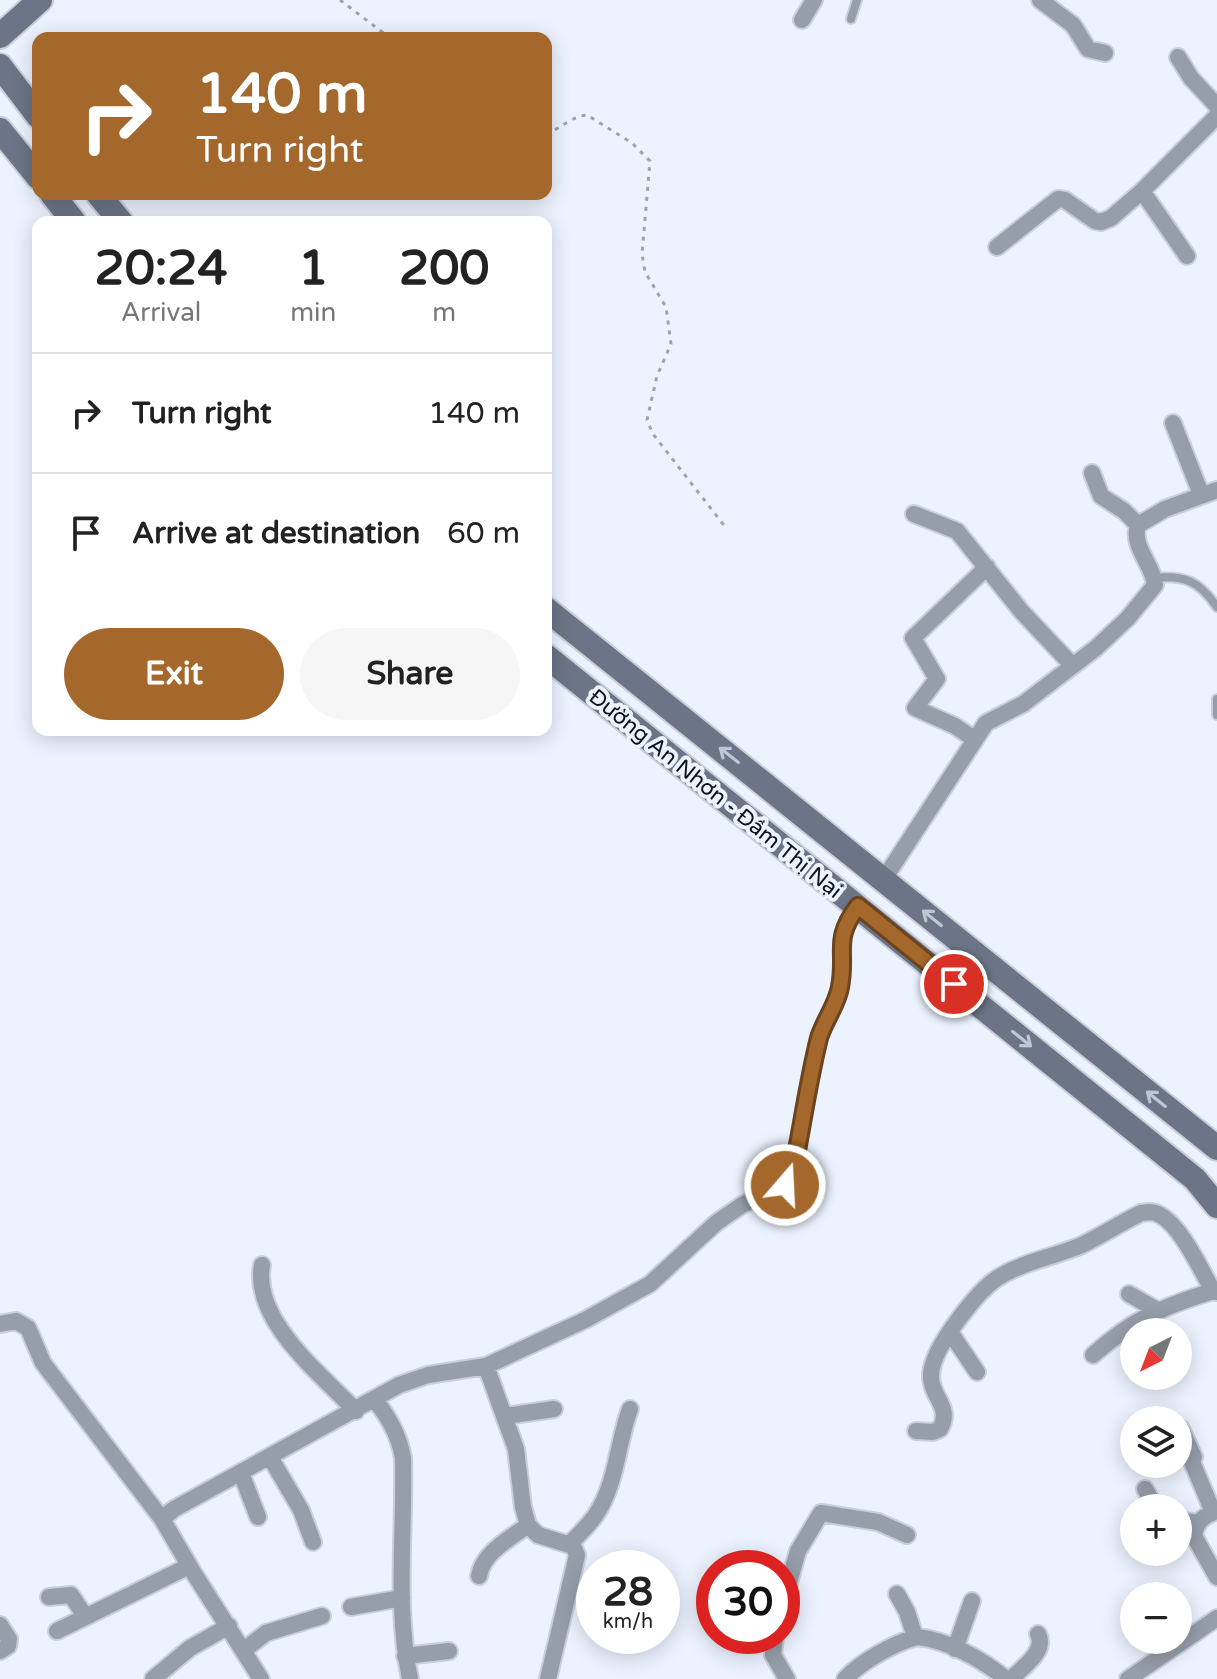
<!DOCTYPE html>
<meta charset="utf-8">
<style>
:root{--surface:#fff;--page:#f6f6f6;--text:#222;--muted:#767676;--line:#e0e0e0;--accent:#a5682c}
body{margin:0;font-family:"Varela Round",sans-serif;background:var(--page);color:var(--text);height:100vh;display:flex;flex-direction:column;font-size:30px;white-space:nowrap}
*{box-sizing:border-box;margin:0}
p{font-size:26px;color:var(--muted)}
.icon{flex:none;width:44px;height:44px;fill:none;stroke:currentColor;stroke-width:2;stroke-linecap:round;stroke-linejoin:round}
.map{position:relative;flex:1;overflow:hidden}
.sheet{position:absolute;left:32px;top:216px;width:520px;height:520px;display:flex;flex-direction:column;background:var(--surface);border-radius:16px;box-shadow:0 4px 20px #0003}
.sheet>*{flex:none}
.top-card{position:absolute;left:32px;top:32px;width:520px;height:168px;border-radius:16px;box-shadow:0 4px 20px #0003;background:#a5682c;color:#fff;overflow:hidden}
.needle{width:52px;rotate:222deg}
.tools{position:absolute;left:1120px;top:1318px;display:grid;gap:16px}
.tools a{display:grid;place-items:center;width:72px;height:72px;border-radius:50%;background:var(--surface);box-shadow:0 4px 20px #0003;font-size:40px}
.speed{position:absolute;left:576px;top:1550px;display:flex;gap:16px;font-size:40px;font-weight:700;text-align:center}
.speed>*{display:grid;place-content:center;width:104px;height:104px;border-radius:50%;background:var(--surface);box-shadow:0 4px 20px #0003;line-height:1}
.speed small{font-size:20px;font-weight:400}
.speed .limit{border:12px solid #d22;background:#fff;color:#111}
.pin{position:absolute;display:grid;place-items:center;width:68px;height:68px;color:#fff;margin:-34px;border:4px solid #fff;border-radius:50%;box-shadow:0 2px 8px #0007}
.me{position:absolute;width:88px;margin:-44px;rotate:19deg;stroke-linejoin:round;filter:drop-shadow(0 0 6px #0008)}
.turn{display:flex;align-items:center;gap:28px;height:168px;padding:0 32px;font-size:36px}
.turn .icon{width:104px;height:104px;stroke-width:2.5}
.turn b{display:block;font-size:56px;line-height:68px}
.eta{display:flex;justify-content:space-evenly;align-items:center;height:136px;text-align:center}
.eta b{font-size:48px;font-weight:700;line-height:56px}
.primary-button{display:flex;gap:16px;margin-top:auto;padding:16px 32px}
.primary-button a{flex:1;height:92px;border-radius:48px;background:var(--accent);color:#fff;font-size:32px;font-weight:700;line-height:92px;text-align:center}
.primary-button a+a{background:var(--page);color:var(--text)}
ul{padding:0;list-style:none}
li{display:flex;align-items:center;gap:24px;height:120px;padding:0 32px;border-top:2px solid var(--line)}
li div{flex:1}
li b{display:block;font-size:30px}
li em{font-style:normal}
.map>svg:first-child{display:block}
</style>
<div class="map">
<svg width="1217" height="1679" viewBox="0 0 1217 1679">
<rect width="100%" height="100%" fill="#ecf3ff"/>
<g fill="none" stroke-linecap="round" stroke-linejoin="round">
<defs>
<path id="lane" d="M851,19L857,0
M1154,578C1185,575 1199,581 1217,607
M1217,699V715"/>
<path id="street" d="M1040,0L1073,25L1088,49L1105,53
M802,20L814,0
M1178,57L1191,78L1217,106
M997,247L1058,199L1065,200L1095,221L1101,222L1111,218L1142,191
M1187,256L1142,191L1217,116
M1173,423L1201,494
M1092,473L1101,496L1124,511L1138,525
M914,514L957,531L1022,612L1072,665
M974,739L955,726L915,708L937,679L913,638L987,567
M884,879L986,723L1023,704L1096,648L1128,618L1155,585C1153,564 1131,547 1138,525L1165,509L1217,490
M262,1265C252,1321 322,1375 356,1411
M1129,1294L1157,1310
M0,1324L16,1321L28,1328L43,1363L162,1519
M950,1332L977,1372
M1093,1355C1133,1319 1162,1307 1213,1291L1217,1292
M486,1366L516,1449L523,1507L528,1525L538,1535L573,1546L577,1555L548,1679
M375,1400C389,1418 399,1435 403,1458C405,1531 395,1607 410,1679
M505,1416L554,1409
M1181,1429L1194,1457L1192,1462L1213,1512
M916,1431L933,1432L940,1429C955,1402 921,1395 934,1361C942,1338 977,1292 996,1279C1021,1262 1054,1257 1082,1245C1102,1235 1121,1223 1141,1213C1148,1212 1154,1211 1160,1215C1181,1226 1201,1270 1213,1291
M270,1457L301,1510L313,1542
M241,1473L258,1517
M1145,1489L1156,1508
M1217,1511C1204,1516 1196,1521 1194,1536L1217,1577
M1178,1520L1198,1523
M570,1544C578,1535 588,1526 595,1516C617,1484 617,1444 630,1409
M479,1576C483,1552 511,1538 528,1525
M897,1594L907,1612L915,1637
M49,1597L71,1595L85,1616
M351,1607L402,1598
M782,1607L798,1551L821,1513L878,1522L907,1535
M0,1625L9,1639L8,1646L0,1651
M57,1631L189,1566
M775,1636L773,1655L787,1679
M955,1649L972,1601
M244,1650L266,1633L322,1616
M405,1656L449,1651
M153,1679L190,1648L229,1626
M261,1679L193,1572L162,1519L174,1509L399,1385L428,1375L486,1366L585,1320L650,1284L716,1223L742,1205L785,1185L793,1171C802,1127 808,1082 819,1038C824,1021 837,1005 840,987C847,950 833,940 858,906
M845,1679C862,1661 894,1643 917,1637C948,1640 983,1660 1006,1679
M1011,1679C1023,1667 1047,1651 1038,1634
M1128,1679L1217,1618"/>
<path id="secondary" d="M0,36L40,0
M0,66L38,116
M0,130L38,177
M52,194L74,222
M98,194L121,222
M546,609L1217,1148
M546,656L1195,1179L1217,1206"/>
</defs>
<use href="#lane" stroke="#c8cfdb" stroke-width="12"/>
<use href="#street" stroke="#c8cfdb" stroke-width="20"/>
<use href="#secondary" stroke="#c8cfdb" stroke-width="28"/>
<path stroke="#9ca2ae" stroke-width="3" stroke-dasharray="4 6" stroke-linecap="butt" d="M340,0L390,38
M546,134C560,129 572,116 587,115L632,143L650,161L642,254L645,272L666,307L671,344L657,376L647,420L653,434L726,528"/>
<use href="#lane" stroke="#969eaa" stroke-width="8"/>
<use href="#street" stroke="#969eaa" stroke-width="16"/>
<use href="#secondary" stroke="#6b7587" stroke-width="24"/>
</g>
<defs><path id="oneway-shaft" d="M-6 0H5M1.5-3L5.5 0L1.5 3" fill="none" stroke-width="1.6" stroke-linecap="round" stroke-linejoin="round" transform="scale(2)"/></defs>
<g stroke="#bfc7d5">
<use href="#oneway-shaft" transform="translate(729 755) rotate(-142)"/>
<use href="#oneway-shaft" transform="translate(932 918) rotate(-141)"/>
<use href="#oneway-shaft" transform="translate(1022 1039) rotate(39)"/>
<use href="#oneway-shaft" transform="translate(1156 1099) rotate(-141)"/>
</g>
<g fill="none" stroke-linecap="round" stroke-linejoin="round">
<defs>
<path id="route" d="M785,1185L793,1171C802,1127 808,1082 819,1038C824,1021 837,1005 840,987C847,950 832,941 858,906L954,984"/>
</defs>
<use href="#route" stroke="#6b441d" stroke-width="20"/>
<use href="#route" stroke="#a5682c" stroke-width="14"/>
</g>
<g text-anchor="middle" stroke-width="8" stroke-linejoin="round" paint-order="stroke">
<g font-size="22" fill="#0e141e" stroke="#ecf3ff">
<text transform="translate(716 793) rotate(39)" y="8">Đường An Nhơn - Đầm Thị Nại</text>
</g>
</g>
</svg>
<div class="tools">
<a><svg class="needle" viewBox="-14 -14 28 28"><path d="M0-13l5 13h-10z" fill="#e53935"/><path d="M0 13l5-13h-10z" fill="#767676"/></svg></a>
<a><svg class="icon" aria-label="layers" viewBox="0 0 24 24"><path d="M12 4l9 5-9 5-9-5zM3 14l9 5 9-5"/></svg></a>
<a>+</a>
<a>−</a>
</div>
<div class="speed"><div>28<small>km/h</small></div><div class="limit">30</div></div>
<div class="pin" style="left:954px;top:984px;background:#d93025"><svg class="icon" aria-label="arrive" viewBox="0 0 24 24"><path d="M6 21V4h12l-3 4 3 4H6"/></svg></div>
<svg class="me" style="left:785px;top:1185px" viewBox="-20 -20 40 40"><circle r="17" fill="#a5682c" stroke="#fff" stroke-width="3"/><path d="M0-11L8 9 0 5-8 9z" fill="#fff"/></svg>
<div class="top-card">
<div class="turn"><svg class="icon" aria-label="right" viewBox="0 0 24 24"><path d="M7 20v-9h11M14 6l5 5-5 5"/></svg><div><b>140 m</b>Turn right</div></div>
</div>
<section class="sheet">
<div class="eta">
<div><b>20:24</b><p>Arrival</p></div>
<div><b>1</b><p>min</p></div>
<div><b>200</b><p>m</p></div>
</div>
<ul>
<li><svg class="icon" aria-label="right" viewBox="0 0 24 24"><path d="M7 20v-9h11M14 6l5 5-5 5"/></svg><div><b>Turn right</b></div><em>140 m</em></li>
<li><svg class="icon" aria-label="arrive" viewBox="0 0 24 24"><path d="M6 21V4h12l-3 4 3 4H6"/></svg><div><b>Arrive at destination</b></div><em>60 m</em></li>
</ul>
<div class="primary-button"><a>Exit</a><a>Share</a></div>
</section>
</div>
